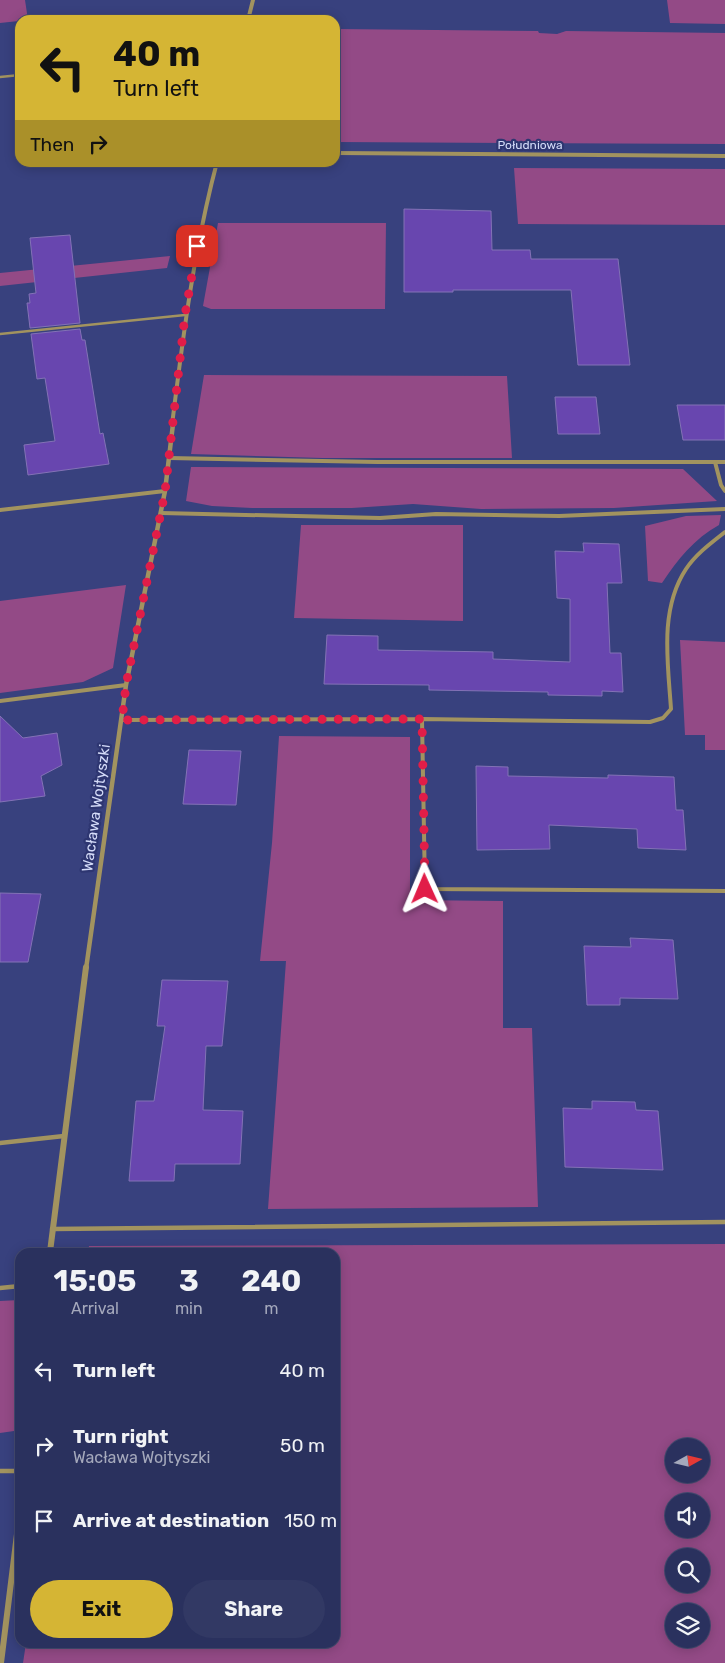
<!DOCTYPE html>
<meta charset="utf-8">
<style>
:root{--surface:#2a315e;--page:#323964;--text:#f1f3f6;--muted:#a5a9bc;--line:#464c73;--accent:#d5b534}
body{margin:0;font-family:Rubik,sans-serif;background:var(--page);color:var(--text);height:100vh;display:flex;flex-direction:column;font-size:19px;white-space:nowrap}
*{box-sizing:border-box;margin:0}
p{font-size:16px;color:var(--muted)}
.icon{flex:none;width:28px;height:28px;fill:none;stroke:currentColor;stroke-width:2;stroke-linecap:round;stroke-linejoin:round}
.map{position:relative;flex:1;overflow:hidden}
.sheet{position:absolute;left:15px;top:1248px;width:325px;height:400px;display:flex;flex-direction:column;background:var(--surface);border-radius:15px;box-shadow:0 2px 12px #0003,0 0 0 1px var(--line)}
.sheet>*{flex:none}
.hud{position:absolute;left:15px;top:15px;width:325px;height:152px;border-radius:15px;box-shadow:0 2px 12px #0003,0 0 0 1px var(--line);background:#d5b534;color:#111;overflow:hidden}
.needle{width:32px;rotate:82deg}
.controls{position:absolute;left:665px;top:1438px;display:grid;gap:10px}
.controls a{display:grid;place-items:center;width:45px;height:45px;border-radius:50%;background:var(--surface);box-shadow:0 2px 12px #0003,0 0 0 1px var(--line);font-size:25px}
.pin{position:absolute;display:grid;place-items:center;width:42px;height:42px;color:#fff;margin:-21px;border-radius:10px;box-shadow:0 2px 8px #0006}
.me{position:absolute;width:55px;margin:-28px;rotate:359deg;stroke-linejoin:round;filter:drop-shadow(0 0 4px #0008)}
.turn{display:flex;align-items:center;gap:18px;height:105px;padding:0 15px;font-size:22px}
.turn .icon{width:65px;height:65px;stroke-width:2.5}
.turn b{display:block;font-size:35px;line-height:42px}
.then{display:flex;align-items:center;height:48px;padding:0 15px;background:#0003;gap:10px;font-size:19px}
.eta{display:flex;justify-content:space-evenly;align-items:center;height:85px;text-align:center}
.eta b{font-size:30px;font-weight:700;line-height:35px}
.cta{display:flex;gap:10px;margin-top:auto;padding:10px 15px}
.cta a{flex:1;height:58px;border-radius:30px;background:var(--accent);color:#111;font-size:20px;font-weight:700;line-height:58px;text-align:center}
.cta a+a{background:var(--page);color:var(--text)}
ul{padding:0;list-style:none}
li{display:flex;align-items:center;gap:15px;height:75px;padding:0 15px}
li div{flex:1}
li b{display:block;font-size:19px}
li em{font-style:normal}
.map>svg:first-child{display:block}
</style>
<div class="map">
<svg width="725" height="1663" viewBox="0 0 725 1663">
<rect width="100%" height="100%" fill="#38417e"/>
<path fill="#934a86" fill-rule="evenodd" d="M0,0H25L28,20L0,23Z
M667,0H725V24L670,23Z
M335,29L538,31L539,33L557,34L566,31L725,33V144L335,142Z
M514,168L725,169V225L518,224Z
M218,223H386L385,309H211L203,306Z
M170,256L167,268L0,286V273Z
M204,375L507,376L512,458H322L191,454Z
M191,467L683,469L717,501L614,508L481,509L413,504L352,508H252L212,506L186,501Z
M721,515L719,525C694,539 678,559 662,583L648,581L645,526L686,516Z
M301,525H463V621L294,618Z
M126,585L113,668L83,682L0,693V601Z
M680,640L725,642V750H705V735H685Z
M279,736L410,737V900L503,901V1028H532L538,1207L268,1209L286,961H260L272,843Z
M725,1244V1663H23L26,1643L335,1642V1252H88L89,1246ZM674,1446H701V1474H674ZM674,1501H701V1529H674ZM674,1556H701V1584H674ZM674,1611H701V1639H674Z
M20,1300V1363L14,1431L0,1433V1301Z"/>
<path fill="#6846af" stroke="#8372b6" d="M404,209L491,211L492,250H530L531,259H618L630,365H578L571,290H453V292H404Z
M70,235L80,323L30,328L27,303H30L29,294L36,293L30,238Z
M80,329L82,340H85L100,434L103,433L109,464L28,475L24,445L55,441L45,378L37,379L31,334Z
M555,397H596L600,434H558Z
M677,405H725V440H683Z
M583,543L619,544L622,583H607L610,653H621L623,692L602,691V696L548,695V692L429,690V685L324,684L327,635L378,636V650L493,652V659L570,662V599L557,598L555,551L584,552Z
M0,716L23,738L57,733L62,765L41,776L45,796L0,802Z
M189,750L241,751L236,805L183,804Z
M476,766L508,767V776L608,778V775L674,777L676,810H683L686,850L638,848L637,829L549,825L550,849L477,850Z
M0,893L41,894L28,962H0Z
M630,938L673,940L678,999L620,998V1005H587L584,946L631,947Z
M162,980L228,981L222,1046H206L203,1110L243,1111L240,1164H175L174,1181H129L136,1101H154L165,1026H157Z
M592,1101L635,1102L636,1110L658,1111L663,1170L565,1167L563,1108L592,1109Z"/>
<g fill="none" stroke-linecap="round" stroke-linejoin="round">
<path stroke="#a2935f" stroke-width="2.5" d="M0,77L20,75
M0,334L185,315"/>
<path stroke="#a2935f" stroke-width="4" d="M169,458L377,462H725
M715,462L721,485L725,491
M0,510L165,491
M161,513L380,518L436,514L559,516L725,509
M0,701L126,685
M422,719L650,722L663,718L671,709C668,663 659,610 686,569C696,554 711,543 725,532
M122,720L422,719L425,889L725,891"/>
<path stroke="#a2935f" stroke-width="4.5" d="M0,1143L64,1136
M52,1229L725,1222
M0,1288L20,1286
M0,1471H20"/>
<path stroke="#a2935f" stroke-width="4" d="M248,20L253,0
M335,153L725,156
M172,425C183,336 194,249 217,162"/>
<path stroke="#a2935f" stroke-width="4.5" d="M86,969L126,685L165,491L173,424"/>
<path stroke="#a2935f" stroke-width="6" d="M50,1252L86,967
M1,1663L20,1510"/>
</g>
<g fill="none" stroke-linecap="round" stroke-linejoin="round">
<path stroke="#e11d48" stroke-width="9" stroke-dasharray="0 16.2" d="M197,246L185,315L165,492L126,685L122,720L422,719L425,889"/>
</g>
<g text-anchor="middle" stroke-width="4.5" stroke-linejoin="round" paint-order="stroke">
<g font-size="12" fill="#d4dbf8" stroke="#2e3671">
<text x="530" y="149">Południowa</text>
</g>
<g font-size="15" fill="#d4dbf8" stroke="#2e3671">
<text transform="translate(96 808) rotate(-82)" y="5">Wacława Wojtyszki</text>
</g>
</g>
</svg>
<div class="controls">
<a><svg class="needle" viewBox="-14 -14 28 28"><path d="M0-13l5 13h-10z" fill="#e53935"/><path d="M0 13l5-13h-10z" fill="#a5a9bc"/></svg></a>
<a><svg class="icon" aria-label="sound" viewBox="0 0 24 24"><path d="M4 9h4l5-4v14l-5-4H4zM17 9q2 3 0 6"/></svg></a>
<a><svg class="icon" aria-label="search" viewBox="0 0 24 24"><circle cx="10" cy="10" r="6"/><path d="M15 15l6 6"/></svg></a>
<a><svg class="icon" aria-label="layers" viewBox="0 0 24 24"><path d="M12 4l9 5-9 5-9-5zM3 14l9 5 9-5"/></svg></a>
</div>
<div class="pin" style="left:197px;top:246px;background:#d93025"><svg class="icon" aria-label="arrive" viewBox="0 0 24 24"><path d="M6 21V4h12l-3 4 3 4H6"/></svg></div>
<svg class="me" style="left:425px;top:889px" viewBox="-20 -20 40 40"><path d="M0-17L14 15 0 8-14 15z" fill="#e11d48" stroke="#fff" stroke-width="4"/></svg>
<div class="hud">
<div class="turn"><svg class="icon" aria-label="left" viewBox="0 0 24 24"><path d="M17 20v-9H6M10 6l-5 5 5 5"/></svg><div><b>40 m</b>Turn left</div></div>
<div class="then">Then<svg class="icon" aria-label="right" viewBox="0 0 24 24"><path d="M7 20v-9h11M14 6l5 5-5 5"/></svg></div>
</div>
<section class="sheet">
<div class="eta">
<div><b>15:05</b><p>Arrival</p></div>
<div><b>3</b><p>min</p></div>
<div><b>240</b><p>m</p></div>
</div>
<ul>
<li><svg class="icon" aria-label="left" viewBox="0 0 24 24"><path d="M17 20v-9H6M10 6l-5 5 5 5"/></svg><div><b>Turn left</b></div><em>40 m</em></li>
<li><svg class="icon" aria-label="right" viewBox="0 0 24 24"><path d="M7 20v-9h11M14 6l5 5-5 5"/></svg><div><b>Turn right</b><p>Wacława Wojtyszki</p></div><em>50 m</em></li>
<li><svg class="icon" aria-label="arrive" viewBox="0 0 24 24"><path d="M6 21V4h12l-3 4 3 4H6"/></svg><div><b>Arrive at destination</b></div><em>150 m</em></li>
</ul>
<div class="cta"><a>Exit</a><a>Share</a></div>
</section>
</div>
